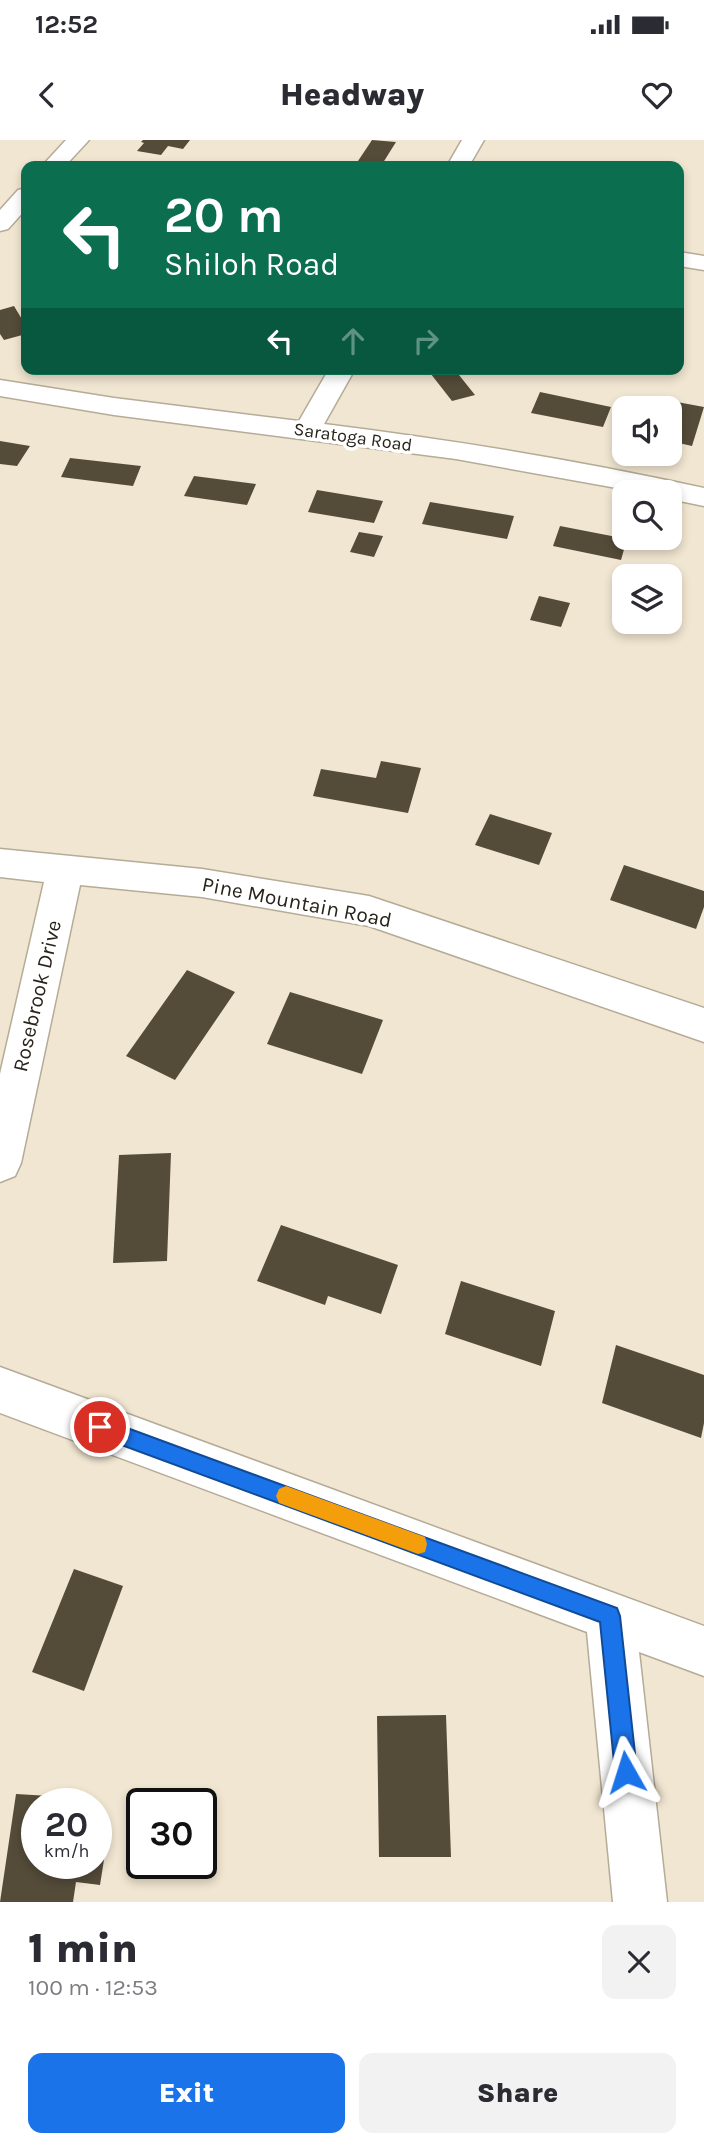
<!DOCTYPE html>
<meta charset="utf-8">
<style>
:root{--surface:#fff;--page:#f2f2f3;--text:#2b2b33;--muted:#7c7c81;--accent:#1a73e8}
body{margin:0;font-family:Karla,sans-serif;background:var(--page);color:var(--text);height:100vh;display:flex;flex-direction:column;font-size:26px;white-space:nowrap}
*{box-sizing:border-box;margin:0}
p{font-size:23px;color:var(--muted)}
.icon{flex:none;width:38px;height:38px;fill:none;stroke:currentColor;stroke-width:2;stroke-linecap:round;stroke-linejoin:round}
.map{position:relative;height:1762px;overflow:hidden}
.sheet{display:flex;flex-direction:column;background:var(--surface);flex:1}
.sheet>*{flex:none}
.top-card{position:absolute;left:21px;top:21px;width:663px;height:214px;border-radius:14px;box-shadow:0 4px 10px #0003;background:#0b6e4f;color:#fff;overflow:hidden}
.tools{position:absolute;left:612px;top:256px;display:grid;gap:14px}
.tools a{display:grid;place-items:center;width:70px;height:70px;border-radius:14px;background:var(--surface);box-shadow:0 4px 10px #0003;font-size:35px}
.speed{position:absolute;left:21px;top:1648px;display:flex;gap:14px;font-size:35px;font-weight:700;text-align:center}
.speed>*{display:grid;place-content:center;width:91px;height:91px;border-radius:50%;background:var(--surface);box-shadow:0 4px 10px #0003;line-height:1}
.speed small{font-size:18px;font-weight:400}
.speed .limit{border:4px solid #111;border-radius:10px;background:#fff;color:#111}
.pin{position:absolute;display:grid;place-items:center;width:60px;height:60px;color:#fff;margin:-30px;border:4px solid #fff;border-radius:50%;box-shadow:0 2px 7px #0007}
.me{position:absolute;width:77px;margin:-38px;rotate:354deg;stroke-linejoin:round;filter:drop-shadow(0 0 5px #0008)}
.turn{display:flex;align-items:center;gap:24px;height:147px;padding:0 28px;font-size:32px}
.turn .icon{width:91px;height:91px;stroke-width:2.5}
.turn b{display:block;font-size:49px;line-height:60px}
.lanes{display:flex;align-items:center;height:66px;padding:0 28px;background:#0003;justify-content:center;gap:35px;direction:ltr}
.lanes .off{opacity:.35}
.round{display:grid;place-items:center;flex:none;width:74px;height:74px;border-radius:14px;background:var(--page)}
.headline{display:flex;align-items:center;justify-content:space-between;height:119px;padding:0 28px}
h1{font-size:42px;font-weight:800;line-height:52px}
.primary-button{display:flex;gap:14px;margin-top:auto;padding:14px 28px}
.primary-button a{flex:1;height:80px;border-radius:14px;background:var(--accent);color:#fff;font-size:28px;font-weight:800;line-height:80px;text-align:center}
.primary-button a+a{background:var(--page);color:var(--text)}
.status{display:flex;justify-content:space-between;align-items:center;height:49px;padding:0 35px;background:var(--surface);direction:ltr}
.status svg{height:19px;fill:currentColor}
header{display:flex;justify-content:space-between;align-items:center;height:91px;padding:0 28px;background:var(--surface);font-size:32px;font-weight:800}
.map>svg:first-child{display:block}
</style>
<div class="status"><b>12:52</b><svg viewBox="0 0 49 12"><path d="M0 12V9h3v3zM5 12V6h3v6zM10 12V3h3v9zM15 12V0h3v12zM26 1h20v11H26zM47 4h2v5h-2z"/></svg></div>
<header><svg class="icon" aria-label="back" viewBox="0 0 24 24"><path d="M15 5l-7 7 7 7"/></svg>Headway<svg class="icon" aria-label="heart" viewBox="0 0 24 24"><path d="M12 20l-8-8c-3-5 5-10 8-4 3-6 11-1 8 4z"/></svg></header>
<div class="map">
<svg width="704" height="1762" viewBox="0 0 704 1762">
<rect width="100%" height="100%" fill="#f1e6d1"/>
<path fill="#544b39" d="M143,0H190L183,9L168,6L161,15L137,11L144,3L141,2Z
M372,0L396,2L381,26L356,24Z
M14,166L26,186V194L4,200L0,194V170Z
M427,229H470L472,232L459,235L475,255L452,261Z
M540,252L611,267L603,287L531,273Z
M677,262L704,267L692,306L670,301V282Z
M0,301L30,306L17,326L0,324Z
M70,318L141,326L133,346L61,337Z
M194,336L256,344L247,365L184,356Z
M317,350L383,361L374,383L308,372Z
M430,362L514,376L507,399L422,384Z
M560,386L627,399L621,420L553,406Z
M359,392L383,396L374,417L350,412Z
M539,456L570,463L561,487L530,480Z
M381,621L421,628L408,673L313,656L321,629L376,638Z
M490,674L552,693L539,725L475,705Z
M624,725L704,751V767L696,789L610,760Z
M187,830L235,852L175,940L126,916Z
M290,852L383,880L362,934L267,904Z
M171,1013L167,1121L113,1123L119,1015Z
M281,1085L398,1125L381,1174L328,1156L325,1165L257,1141Z
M461,1141L555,1171L541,1226L445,1194Z
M616,1205L704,1235V1283L701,1298L602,1263Z
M74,1429L123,1446L84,1551L32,1532Z
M446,1575L451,1717H379L377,1576Z
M16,1654L84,1658L83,1664H37V1724H96V1706L106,1707L100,1745L76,1742L73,1762H0Z"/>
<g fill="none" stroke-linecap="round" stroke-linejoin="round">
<defs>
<path id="minor" d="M66,0H89L65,26H42Z
M462,0H484L469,26H447Z
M26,48V69L8,89L0,91V70L18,50Z
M679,112L704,116V130L679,126Z
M329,229H355L324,284C452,300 578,320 704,348V366L670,359V352H639L456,319L114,275L0,256V240L114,258L299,281Z
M0,709L202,729L369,756L704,868V902L369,786L202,757L80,745L21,1023L15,1036L0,1042V934L44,742L0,737Z
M0,1227L704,1486V1536L639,1512L667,1762H613L587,1492L0,1273Z"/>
</defs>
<use href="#minor" stroke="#b5ab97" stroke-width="3"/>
<use href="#minor" fill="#fff" fill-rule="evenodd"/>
</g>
<path fill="#1a73e8" stroke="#114b97" stroke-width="2" d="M100,1278L617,1468L620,1476L637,1632L634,1640L626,1643L619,1640L615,1632L600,1482L100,1297L93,1294L90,1287L93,1280Z"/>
<path fill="#f59e0b" d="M286,1346L425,1397L427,1404L425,1412L418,1414L279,1363L276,1356L279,1349Z"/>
<g text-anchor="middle" stroke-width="7" stroke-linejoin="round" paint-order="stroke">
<g font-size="18" fill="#28241c" stroke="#fff">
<text transform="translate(353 297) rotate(8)" y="6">Saratoga Road</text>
</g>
<g font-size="21" fill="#28241c" stroke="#fff">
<text transform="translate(297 762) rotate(11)" y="7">Pine Mountain Road</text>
<text transform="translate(37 856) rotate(-77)" y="7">Rosebrook Drive</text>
</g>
</g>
</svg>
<div class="tools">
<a><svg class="icon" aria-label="sound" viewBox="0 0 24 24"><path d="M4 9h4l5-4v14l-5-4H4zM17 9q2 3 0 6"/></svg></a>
<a><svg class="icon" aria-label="search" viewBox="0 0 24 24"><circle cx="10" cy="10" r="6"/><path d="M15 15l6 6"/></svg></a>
<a><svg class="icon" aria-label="layers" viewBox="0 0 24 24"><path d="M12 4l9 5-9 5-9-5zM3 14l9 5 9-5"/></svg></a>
</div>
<div class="speed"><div>20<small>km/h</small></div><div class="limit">30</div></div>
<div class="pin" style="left:100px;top:1287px;background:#d93025"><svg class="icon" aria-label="arrive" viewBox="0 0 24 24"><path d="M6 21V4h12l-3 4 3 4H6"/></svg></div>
<svg class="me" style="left:626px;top:1632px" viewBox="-20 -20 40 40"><path d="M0-17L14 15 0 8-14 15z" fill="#1a73e8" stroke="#fff" stroke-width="4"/></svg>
<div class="top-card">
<div class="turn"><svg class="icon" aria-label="left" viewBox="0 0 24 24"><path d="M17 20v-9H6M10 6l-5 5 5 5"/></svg><div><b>20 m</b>Shiloh Road</div></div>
<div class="lanes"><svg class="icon" aria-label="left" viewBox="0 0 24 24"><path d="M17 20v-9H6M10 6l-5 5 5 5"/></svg><svg class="icon off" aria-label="ahead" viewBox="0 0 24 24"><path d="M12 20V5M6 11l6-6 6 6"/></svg><svg class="icon off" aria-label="right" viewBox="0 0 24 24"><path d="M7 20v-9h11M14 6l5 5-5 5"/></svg></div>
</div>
</div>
<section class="sheet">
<div class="headline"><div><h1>1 min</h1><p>100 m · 12:53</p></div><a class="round"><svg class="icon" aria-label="close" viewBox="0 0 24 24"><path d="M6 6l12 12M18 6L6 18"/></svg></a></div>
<div class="primary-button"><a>Exit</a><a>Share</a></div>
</section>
